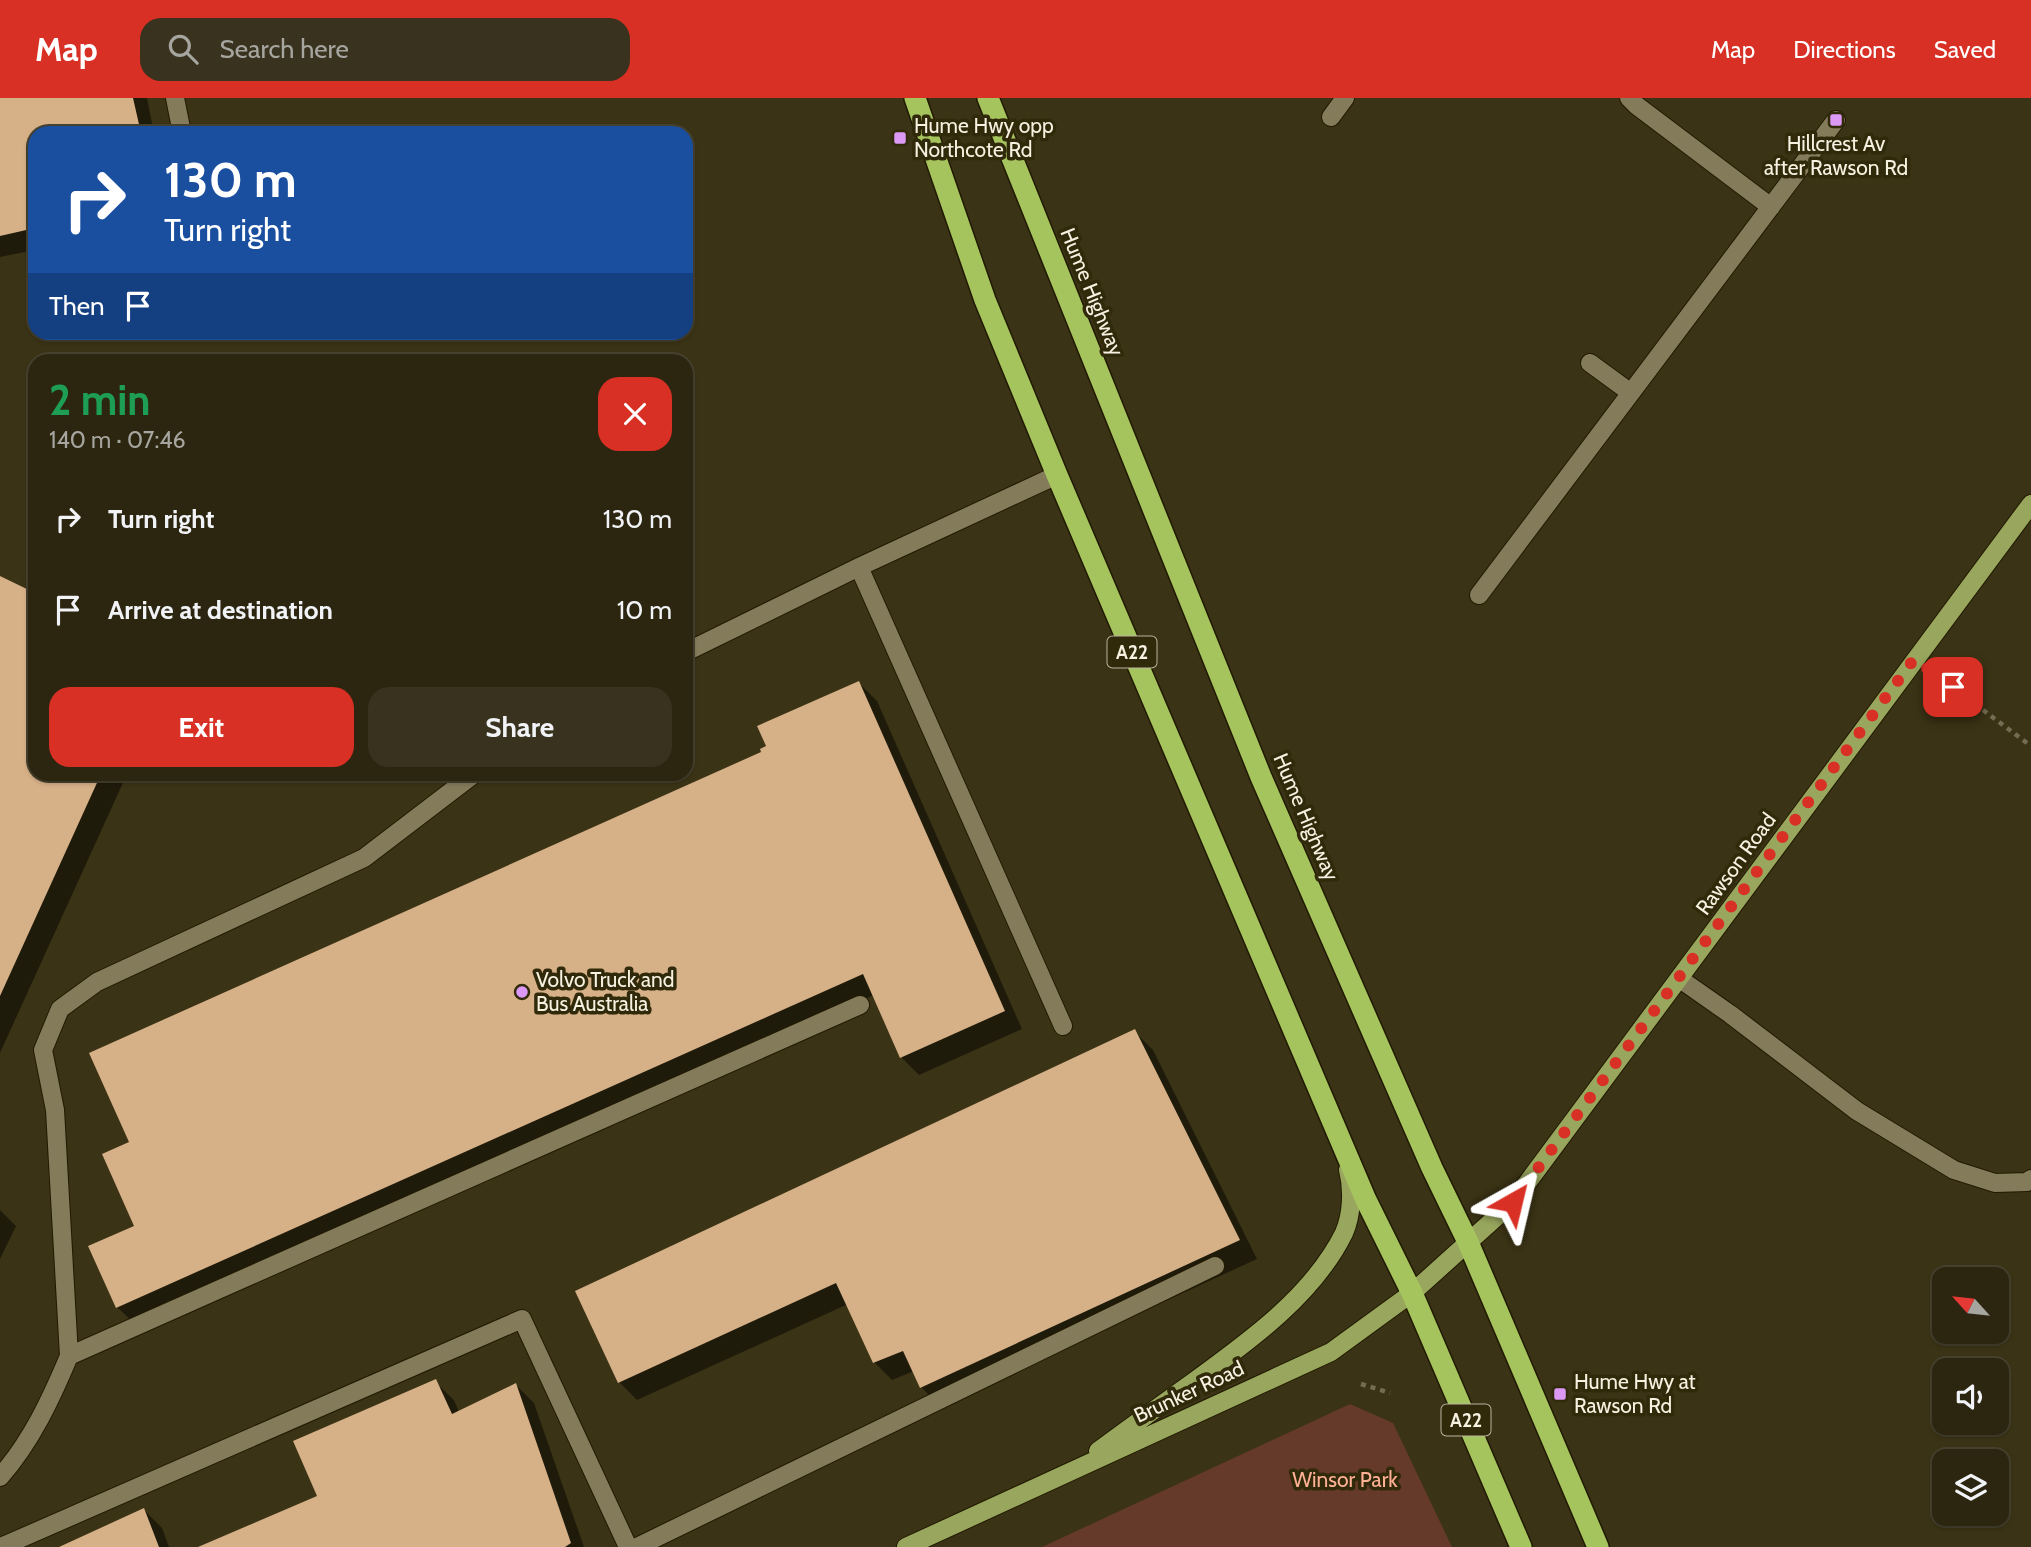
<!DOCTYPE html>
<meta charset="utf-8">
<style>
:root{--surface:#2c2610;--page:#38321e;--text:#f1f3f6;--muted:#a6a59f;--line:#484330;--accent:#d93025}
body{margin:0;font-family:Cabin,sans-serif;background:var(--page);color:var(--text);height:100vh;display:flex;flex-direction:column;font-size:26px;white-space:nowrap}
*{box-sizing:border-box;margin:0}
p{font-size:23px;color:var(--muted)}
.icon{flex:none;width:38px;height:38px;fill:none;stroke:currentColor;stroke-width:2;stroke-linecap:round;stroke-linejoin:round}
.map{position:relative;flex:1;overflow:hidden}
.panel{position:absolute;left:28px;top:256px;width:665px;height:427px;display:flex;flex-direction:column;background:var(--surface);border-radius:21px;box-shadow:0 2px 5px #0004,0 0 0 2px var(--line)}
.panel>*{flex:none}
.hud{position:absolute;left:28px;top:28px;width:665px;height:214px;border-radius:21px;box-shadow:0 2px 5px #0004,0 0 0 2px var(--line);background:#1a4fa0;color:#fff;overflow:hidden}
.needle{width:46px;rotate:297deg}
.buttons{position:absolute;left:1932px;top:1169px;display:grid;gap:14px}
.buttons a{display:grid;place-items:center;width:77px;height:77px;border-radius:14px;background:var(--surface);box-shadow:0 2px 5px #0004,0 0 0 2px var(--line);font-size:35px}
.pin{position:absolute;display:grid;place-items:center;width:60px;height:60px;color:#fff;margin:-30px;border-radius:14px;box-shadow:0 4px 10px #0006}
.me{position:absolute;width:77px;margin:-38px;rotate:37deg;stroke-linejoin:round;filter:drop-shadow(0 0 5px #0008)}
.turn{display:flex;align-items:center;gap:24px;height:147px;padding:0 21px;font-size:32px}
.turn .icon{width:91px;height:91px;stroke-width:2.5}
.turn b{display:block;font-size:49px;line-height:60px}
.then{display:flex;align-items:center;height:66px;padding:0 21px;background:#0003;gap:14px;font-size:26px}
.round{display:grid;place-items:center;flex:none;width:74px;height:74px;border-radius:21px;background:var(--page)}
.summary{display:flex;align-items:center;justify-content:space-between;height:119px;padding:0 21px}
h1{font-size:42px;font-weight:800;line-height:52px;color:#1e9e55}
.primary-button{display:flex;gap:14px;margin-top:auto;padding:14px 21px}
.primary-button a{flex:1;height:80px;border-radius:21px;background:var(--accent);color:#fff;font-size:28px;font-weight:800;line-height:80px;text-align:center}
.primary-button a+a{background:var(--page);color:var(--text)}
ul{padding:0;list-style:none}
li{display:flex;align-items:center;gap:21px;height:91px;padding:0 21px}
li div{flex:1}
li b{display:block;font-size:26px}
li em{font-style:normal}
header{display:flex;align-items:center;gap:42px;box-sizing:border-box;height:98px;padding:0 35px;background:var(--accent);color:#fff}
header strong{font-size:33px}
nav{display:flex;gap:38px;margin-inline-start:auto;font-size:24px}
.search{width:490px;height:63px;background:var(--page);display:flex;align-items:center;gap:18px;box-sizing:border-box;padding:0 24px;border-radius:21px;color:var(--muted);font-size:26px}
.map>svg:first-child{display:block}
</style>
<header>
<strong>Map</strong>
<div class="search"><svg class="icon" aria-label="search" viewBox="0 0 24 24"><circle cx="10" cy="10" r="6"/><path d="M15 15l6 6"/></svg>Search here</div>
<nav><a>Map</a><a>Directions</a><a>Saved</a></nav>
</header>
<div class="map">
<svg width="2031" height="1449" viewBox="0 0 2031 1449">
<rect width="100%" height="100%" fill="#3b3315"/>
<path fill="#653a2b" d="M1350,1306L1393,1325L1452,1449H1042Z"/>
<path fill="#0007" d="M0,0H147L154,35H35V152L0,159Z
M0,480L35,497V676H127L0,955Z
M859,585L877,603L1022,931L919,977L901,959L874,897L136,1227L117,1209L137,1129L131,1045L763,655Z
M1134,933L1153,952L1257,1161L939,1307L921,1289L914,1273L892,1282L874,1264L848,1206L637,1302L619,1284Z
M0,1112L16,1128L0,1161Z
M435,1284L454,1302L459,1314L516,1287L534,1305L584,1449H203L319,1399Z
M144,1412L162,1430L169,1449H63Z"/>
<path fill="#d6b087" d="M0,0H133L141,35H35V130L0,138Z
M0,478L35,495V676H101L0,898Z
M859,583L1005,913L900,960L863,876L116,1210L88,1148L134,1128L102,1056L129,1044L89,955L761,654L760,651L766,648L757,628Z
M1135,931L1240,1142L920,1290L903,1253L873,1265L836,1185L618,1285L575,1193Z
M436,1281L452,1316L516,1285L571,1445L565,1449H198L317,1398L293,1343Z
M144,1410L159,1449H59Z"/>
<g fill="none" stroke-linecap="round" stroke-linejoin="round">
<defs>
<path id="minor" d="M175,0L182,35
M1629,0L1636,7L1771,109
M1331,19L1345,0
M1590,265L1631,295
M859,469L1063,928
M1479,497L1836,22
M686,554L859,469L1057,377
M474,676L364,760L97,884L60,911L43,952L55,1012L69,1258L860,907
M1680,881L1730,916L1857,1013L1954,1072L1995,1085L2027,1084L2031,1081
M0,1379C31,1344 51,1301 69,1258
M1,1449L522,1221L628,1449
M637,1449L1215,1168"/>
<path id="major" d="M1098,1353C1129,1330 1161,1307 1193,1284C1248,1244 1313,1198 1344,1135C1352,1117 1353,1091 1348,1072
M906,1449L1331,1254L1412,1195L1513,1104L2031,406"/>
<path id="highway" d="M915,0L985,202L1057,377L1366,1102L1412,1195L1521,1449
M988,0L1261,679L1432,1070L1468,1144L1598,1449"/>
</defs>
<use href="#minor" stroke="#221a00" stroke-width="20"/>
<use href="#major" stroke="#221a00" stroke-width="20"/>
<use href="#highway" stroke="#221a00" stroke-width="24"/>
<path stroke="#746d53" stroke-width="4.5" stroke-dasharray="5 5" stroke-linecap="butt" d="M1935,576L2031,648
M1361,1286L1390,1295"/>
<use href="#minor" stroke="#847b5b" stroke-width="18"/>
<use href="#major" stroke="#98a75d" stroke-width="18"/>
<use href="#highway" stroke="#a6c45e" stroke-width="21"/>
</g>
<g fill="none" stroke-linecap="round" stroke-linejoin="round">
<path stroke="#d93025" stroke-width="12" stroke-dasharray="0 21.6" d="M1513,1104L1914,561L1953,589"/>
</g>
<g fill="#db99f5" stroke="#30290a" stroke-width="2.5">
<rect x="1829" y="15" width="14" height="14" rx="3.5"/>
<rect x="893" y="33" width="14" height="14" rx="3.5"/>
<circle cx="522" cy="894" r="7"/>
<rect x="1553" y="1289" width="14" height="14" rx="3.5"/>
</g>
<g text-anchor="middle" stroke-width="7" stroke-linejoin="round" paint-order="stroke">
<g fill="#30290a" stroke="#bbb5a0" stroke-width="2">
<rect x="1107.5" y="538.5" width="49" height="31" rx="5"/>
<rect x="1441.5" y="1306.5" width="49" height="31" rx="5"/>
</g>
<g font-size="19" font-weight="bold" fill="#f6f1e0">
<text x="1132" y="561">A22</text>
<text x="1466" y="1329">A22</text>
</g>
<g font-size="21" fill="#f6f1e0" stroke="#30290a" text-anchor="start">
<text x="914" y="35">Hume Hwy opp<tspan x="914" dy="24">Northcote Rd</tspan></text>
<text x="1836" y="53" text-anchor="middle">Hillcrest Av<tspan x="1836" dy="24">after Rawson Rd</tspan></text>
<text x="536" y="889">Volvo Truck and<tspan x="536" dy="24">Bus Australia</tspan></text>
<text x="1574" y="1291">Hume Hwy at<tspan x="1574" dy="24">Rawson Rd</tspan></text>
</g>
<g font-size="21" fill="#f6f1e0" stroke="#30290a">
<text transform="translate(1092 194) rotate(68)" y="7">Hume Highway</text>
<text transform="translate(1306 719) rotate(67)" y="7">Hume Highway</text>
<text transform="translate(1736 766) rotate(-54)" y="7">Rawson Road</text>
<text transform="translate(1189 1294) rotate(-25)" y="7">Brunker Road</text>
</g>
<g font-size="21" fill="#ffb095" stroke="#30290a">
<text x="1345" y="1389">Winsor Park</text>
</g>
</g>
</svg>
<div class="buttons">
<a><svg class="needle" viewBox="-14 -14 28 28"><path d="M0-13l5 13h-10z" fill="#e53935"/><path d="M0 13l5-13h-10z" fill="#a6a59f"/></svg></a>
<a><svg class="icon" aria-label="sound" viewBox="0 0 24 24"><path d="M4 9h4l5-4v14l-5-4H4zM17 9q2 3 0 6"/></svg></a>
<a><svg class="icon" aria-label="layers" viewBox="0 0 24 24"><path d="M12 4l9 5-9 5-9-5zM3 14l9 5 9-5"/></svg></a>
</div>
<div class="pin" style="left:1953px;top:589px;background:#d93025"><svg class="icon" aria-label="arrive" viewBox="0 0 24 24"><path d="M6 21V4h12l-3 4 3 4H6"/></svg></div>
<svg class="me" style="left:1513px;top:1104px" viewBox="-20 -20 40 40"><path d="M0-17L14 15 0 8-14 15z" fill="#d93025" stroke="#fff" stroke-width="4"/></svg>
<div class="hud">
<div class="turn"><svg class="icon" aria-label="right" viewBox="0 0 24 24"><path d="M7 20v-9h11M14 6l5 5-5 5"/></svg><div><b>130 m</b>Turn right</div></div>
<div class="then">Then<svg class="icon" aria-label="arrive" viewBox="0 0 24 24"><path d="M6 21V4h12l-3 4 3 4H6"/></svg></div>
</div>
<section class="panel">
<div class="summary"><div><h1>2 min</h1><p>140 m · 07:46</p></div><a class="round" style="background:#d93025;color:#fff"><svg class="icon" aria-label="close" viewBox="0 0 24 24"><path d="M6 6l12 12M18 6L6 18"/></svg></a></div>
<ul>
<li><svg class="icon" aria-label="right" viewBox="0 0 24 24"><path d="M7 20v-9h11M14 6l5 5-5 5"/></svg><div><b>Turn right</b></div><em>130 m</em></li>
<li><svg class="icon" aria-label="arrive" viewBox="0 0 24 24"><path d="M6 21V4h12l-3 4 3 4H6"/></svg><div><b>Arrive at destination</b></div><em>10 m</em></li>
</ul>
<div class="primary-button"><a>Exit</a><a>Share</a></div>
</section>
</div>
